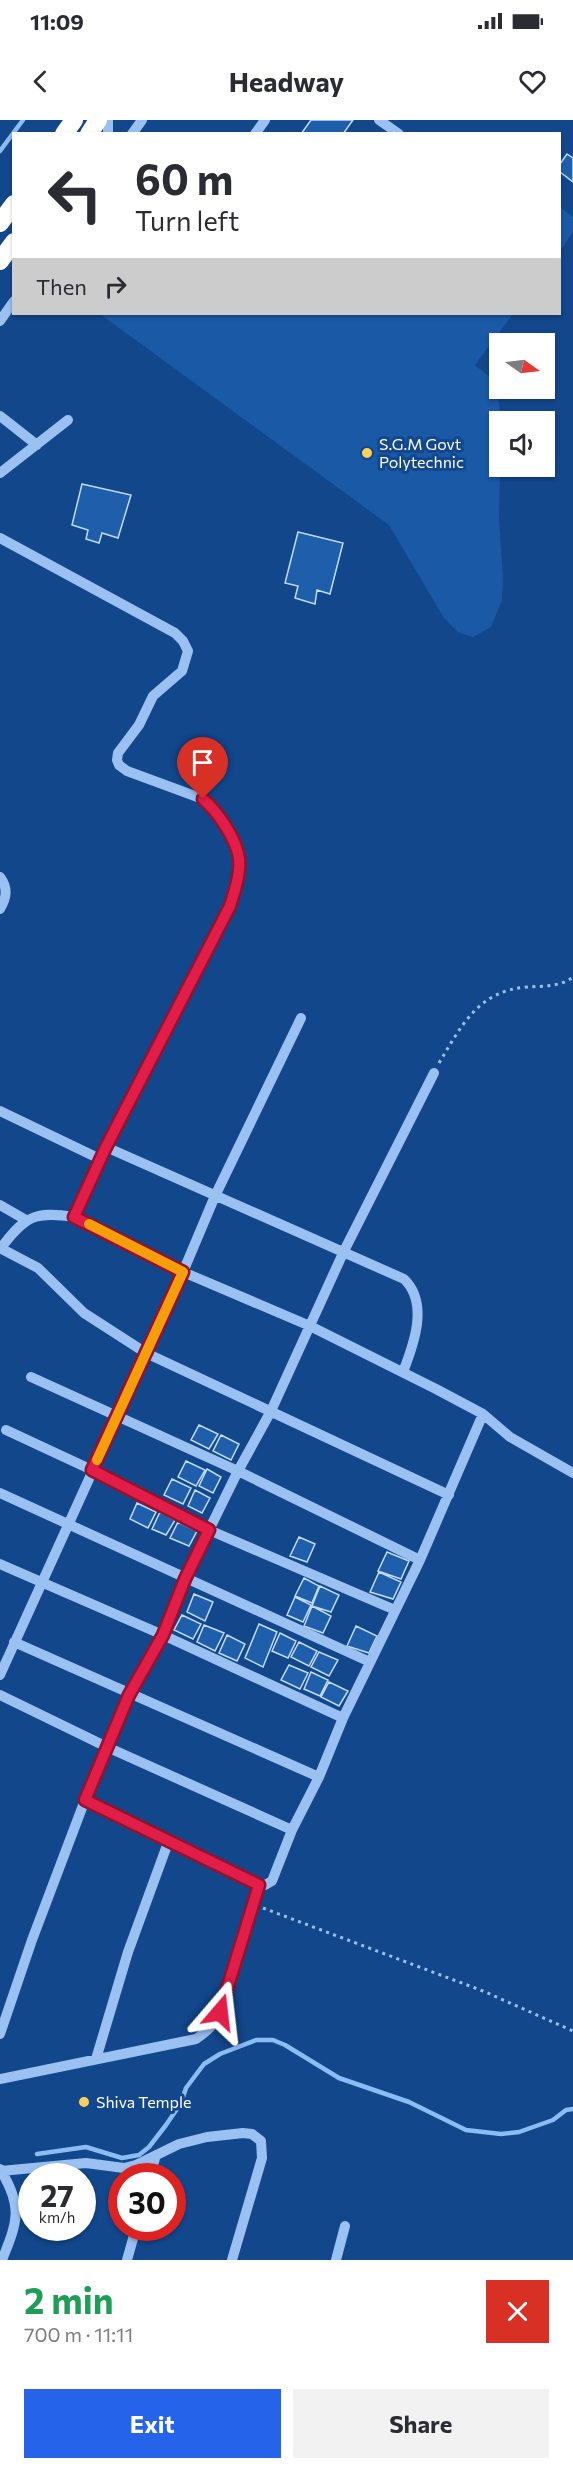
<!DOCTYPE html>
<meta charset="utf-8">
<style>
:root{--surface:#fff;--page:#f2f2f3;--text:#2b2b33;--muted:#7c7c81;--accent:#2563eb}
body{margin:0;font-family:Commissioner,sans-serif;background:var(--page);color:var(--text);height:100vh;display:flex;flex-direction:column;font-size:22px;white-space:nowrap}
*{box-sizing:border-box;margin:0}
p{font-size:20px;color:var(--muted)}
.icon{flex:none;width:33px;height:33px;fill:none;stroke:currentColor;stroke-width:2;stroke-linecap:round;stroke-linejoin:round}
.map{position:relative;height:2140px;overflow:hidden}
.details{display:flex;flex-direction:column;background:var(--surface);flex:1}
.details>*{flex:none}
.top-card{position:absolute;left:12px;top:12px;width:549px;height:183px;border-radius:0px;box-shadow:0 2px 4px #0004;background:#fff;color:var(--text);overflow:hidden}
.needle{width:39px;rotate:104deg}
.fabs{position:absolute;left:489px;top:213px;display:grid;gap:12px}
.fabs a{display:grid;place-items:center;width:66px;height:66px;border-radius:0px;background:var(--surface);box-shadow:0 2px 4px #0004;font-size:30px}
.speed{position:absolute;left:18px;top:2043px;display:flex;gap:12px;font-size:30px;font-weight:700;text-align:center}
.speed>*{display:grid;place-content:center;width:78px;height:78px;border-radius:50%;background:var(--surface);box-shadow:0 2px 4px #0004;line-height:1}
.speed small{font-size:15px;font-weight:400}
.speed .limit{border:9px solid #d22;background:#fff;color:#111}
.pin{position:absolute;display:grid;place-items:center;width:51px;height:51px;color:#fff;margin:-62px -26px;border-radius:50% 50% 50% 0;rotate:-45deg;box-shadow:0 0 6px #0007}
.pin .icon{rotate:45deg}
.me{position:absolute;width:66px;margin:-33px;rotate:17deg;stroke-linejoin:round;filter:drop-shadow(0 0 4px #0008)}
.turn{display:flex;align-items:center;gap:21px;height:126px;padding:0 24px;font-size:27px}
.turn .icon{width:78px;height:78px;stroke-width:2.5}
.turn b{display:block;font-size:42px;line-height:51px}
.then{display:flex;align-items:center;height:57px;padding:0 24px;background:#0003;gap:12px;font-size:22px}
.round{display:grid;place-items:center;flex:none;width:63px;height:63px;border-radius:0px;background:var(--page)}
.headline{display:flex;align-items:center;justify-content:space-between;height:102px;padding:0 24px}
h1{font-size:36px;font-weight:700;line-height:45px;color:#1e9e55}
.button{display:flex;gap:12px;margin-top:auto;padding:12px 24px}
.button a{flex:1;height:69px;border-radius:0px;background:var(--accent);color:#fff;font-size:24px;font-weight:700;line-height:69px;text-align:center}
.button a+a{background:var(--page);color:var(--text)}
.status{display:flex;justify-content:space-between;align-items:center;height:42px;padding:0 30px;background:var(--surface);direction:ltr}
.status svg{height:16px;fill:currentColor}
header{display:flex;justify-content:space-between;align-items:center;height:78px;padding:0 24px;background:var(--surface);font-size:27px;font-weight:700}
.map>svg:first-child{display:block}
</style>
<div class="status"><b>11:09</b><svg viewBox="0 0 49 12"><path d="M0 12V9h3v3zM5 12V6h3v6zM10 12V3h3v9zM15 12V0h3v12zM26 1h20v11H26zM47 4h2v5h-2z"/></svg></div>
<header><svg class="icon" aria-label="back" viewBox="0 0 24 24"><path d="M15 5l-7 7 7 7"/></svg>Headway<svg class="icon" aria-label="heart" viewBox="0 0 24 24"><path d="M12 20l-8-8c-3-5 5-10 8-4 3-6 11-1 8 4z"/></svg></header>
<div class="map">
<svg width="573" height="2140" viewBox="0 0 573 2140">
<rect width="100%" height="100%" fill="#12478c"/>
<path fill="#1a59a6" d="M560,87L573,97V112L560,131Z
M100,194H513L475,245L496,262L501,300L499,400L503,458L502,480L491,507L473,517L458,512L444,498L389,405Z"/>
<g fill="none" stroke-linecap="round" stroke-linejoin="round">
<path stroke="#8bbcf4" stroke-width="4.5" d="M0,31L23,0
M37,2034L86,2027L122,2038L139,2035L149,2027L166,2005L181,1983L186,1968L204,1944L220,1934L256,1920H273L285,1925L339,1958L409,1982L466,2010L501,2014L519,2012L553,2000L566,1990L573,1989"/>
</g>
<path fill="#1f5eab" stroke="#c0dcfc" stroke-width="1.5" d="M311,0H353L343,14H301Z
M567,34L573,38V62L560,52V44Z
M82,364L131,375L118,418L102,413L99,423L86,419L88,410L72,405Z
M298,412L343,423L330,474L317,470L315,484L295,478L298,466L285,463Z
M199,1305L218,1314L209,1329L191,1320Z
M221,1315L239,1324L231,1340L213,1331Z
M186,1341L205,1350L196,1366L178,1357Z
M207,1349L221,1357L213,1373L199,1366Z
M172,1359L191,1368L183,1384L164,1375Z
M195,1370L210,1378L202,1393L188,1386Z
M137,1383L156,1392L148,1408L130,1399Z
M160,1392L175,1400L166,1415L152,1409Z
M178,1402L197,1411L189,1426L170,1418Z
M299,1417L315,1424L307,1442L290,1436Z
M387,1432L409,1441L401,1459L378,1451Z
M379,1452L401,1462L393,1479L370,1472Z
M304,1458L319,1466L312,1483L295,1476Z
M320,1466L339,1475L331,1492L312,1486Z
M194,1474L213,1482L205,1501L187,1492Z
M295,1477L311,1485L303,1502L287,1495Z
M312,1486L331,1496L323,1513L304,1506Z
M182,1495L201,1504L193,1519L174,1510Z
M259,1504L277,1512L263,1547L245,1538Z
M204,1505L224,1513L215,1531L197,1522Z
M356,1506L377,1516L369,1533L347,1526Z
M280,1513L296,1521L288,1538L272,1531Z
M227,1515L245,1524L237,1541L219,1533Z
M299,1522L317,1531L309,1546L291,1537Z
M319,1532L338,1540L329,1556L311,1547Z
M289,1545L308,1553L300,1569L281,1560Z
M311,1552L328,1560L320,1576L304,1569Z
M329,1562L348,1571L339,1586L321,1577Z"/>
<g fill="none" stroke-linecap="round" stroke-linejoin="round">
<path stroke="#9ac1f1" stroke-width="3" stroke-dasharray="3 4.5" stroke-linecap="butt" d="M439,943C462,905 478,871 527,867C543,866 560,867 573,857
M263,1788L483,1871L573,1911"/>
<path stroke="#9ac1f1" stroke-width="10" d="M108,0V14
M379,0L399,14
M132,14L142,0
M255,14L265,0
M0,201L14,181
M0,296L37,325
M0,353L68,300
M0,418L175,513L183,521L188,531L182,551L153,576L139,605L118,633L117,640L119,645L127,651L203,679C218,692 237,720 239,739C241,754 234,772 230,786L106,1027L74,1097
M0,757C8,768 7,777 0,789
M0,991L100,1039
M106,1027L404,1159C429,1183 414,1224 403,1252
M0,1085L26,1100
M0,1128L38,1148L84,1193L146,1233L449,1375
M1,1128C25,1096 35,1091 74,1097L183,1152L310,1206L436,1269L483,1294L510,1317L573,1353
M31,1257L238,1351L420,1440
M6,1310L92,1350L209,1410L395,1490
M0,1373L370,1542
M0,1444L163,1515L343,1598L420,1440L483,1294
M14,1522L319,1657
M0,1555L183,1152L215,1076L301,898
M0,1575L107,1627L292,1710L319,1657L343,1598
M259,1765H265L272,1761L292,1710
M0,1914L32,1820L85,1680L129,1575L163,1515L185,1459L238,1351L271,1291L344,1131L434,953
M96,1939L128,1832L169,1720
M0,1959L196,1919C207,1911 215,1905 220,1892L259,1765L85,1680
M0,2049C23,2086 18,2101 2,2140
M1,2051L86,2043L124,2048L136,2045L179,2024L207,2017L243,2013L252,2014L261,2021L262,2038L232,2140
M150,2056L156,2035
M127,2140L136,2108
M336,2140L345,2106"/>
<path stroke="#fff" stroke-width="18" d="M64,14L74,0
M89,14L98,0
M0,103L14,84
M0,141L14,122"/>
</g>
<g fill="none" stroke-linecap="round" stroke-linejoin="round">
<defs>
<path id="route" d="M203,679C218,692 237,720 239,739C241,754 234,772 230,786L106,1027L74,1097L183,1152L92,1350L209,1410L185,1459L163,1515L129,1575L85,1680L259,1765L220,1892"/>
</defs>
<use href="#route" stroke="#92132f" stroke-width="15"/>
<use href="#route" stroke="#e11d48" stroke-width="10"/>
<path stroke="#f59e0b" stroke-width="10" d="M89,1104L183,1152L97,1340"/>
</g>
<g fill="#ffcf5a" stroke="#12478c" stroke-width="2">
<circle cx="367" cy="333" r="6"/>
<circle cx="84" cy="1982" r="6"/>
</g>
<g text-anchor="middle" stroke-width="6" stroke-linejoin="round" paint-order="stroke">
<g font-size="16" fill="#fff" stroke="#12478c" text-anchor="start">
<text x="379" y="330">S.G.M Govt<tspan x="379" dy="18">Polytechnic</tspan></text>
<text x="96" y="1988">Shiva Temple</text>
</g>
</g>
</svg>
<div class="fabs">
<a><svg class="needle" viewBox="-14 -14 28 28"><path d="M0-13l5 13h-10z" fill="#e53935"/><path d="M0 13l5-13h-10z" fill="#7c7c81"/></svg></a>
<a><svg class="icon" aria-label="sound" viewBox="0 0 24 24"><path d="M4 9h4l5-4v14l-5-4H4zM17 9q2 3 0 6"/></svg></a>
</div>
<div class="speed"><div>27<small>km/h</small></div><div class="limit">30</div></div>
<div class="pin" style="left:203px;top:679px;background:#d93025"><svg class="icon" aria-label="arrive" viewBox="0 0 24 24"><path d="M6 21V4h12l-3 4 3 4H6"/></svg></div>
<svg class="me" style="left:220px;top:1892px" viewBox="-20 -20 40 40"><path d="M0-17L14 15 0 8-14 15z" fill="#e11d48" stroke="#fff" stroke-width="4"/></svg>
<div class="top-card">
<div class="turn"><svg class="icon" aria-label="left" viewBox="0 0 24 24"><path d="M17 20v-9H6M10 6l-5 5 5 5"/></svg><div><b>60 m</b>Turn left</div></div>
<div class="then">Then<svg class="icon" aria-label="right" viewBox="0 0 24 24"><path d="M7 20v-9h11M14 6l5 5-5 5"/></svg></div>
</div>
</div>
<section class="details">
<div class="headline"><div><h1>2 min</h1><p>700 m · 11:11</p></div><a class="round" style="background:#d93025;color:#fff"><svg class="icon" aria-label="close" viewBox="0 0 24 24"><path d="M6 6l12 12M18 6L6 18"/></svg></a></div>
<div class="button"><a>Exit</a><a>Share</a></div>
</section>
